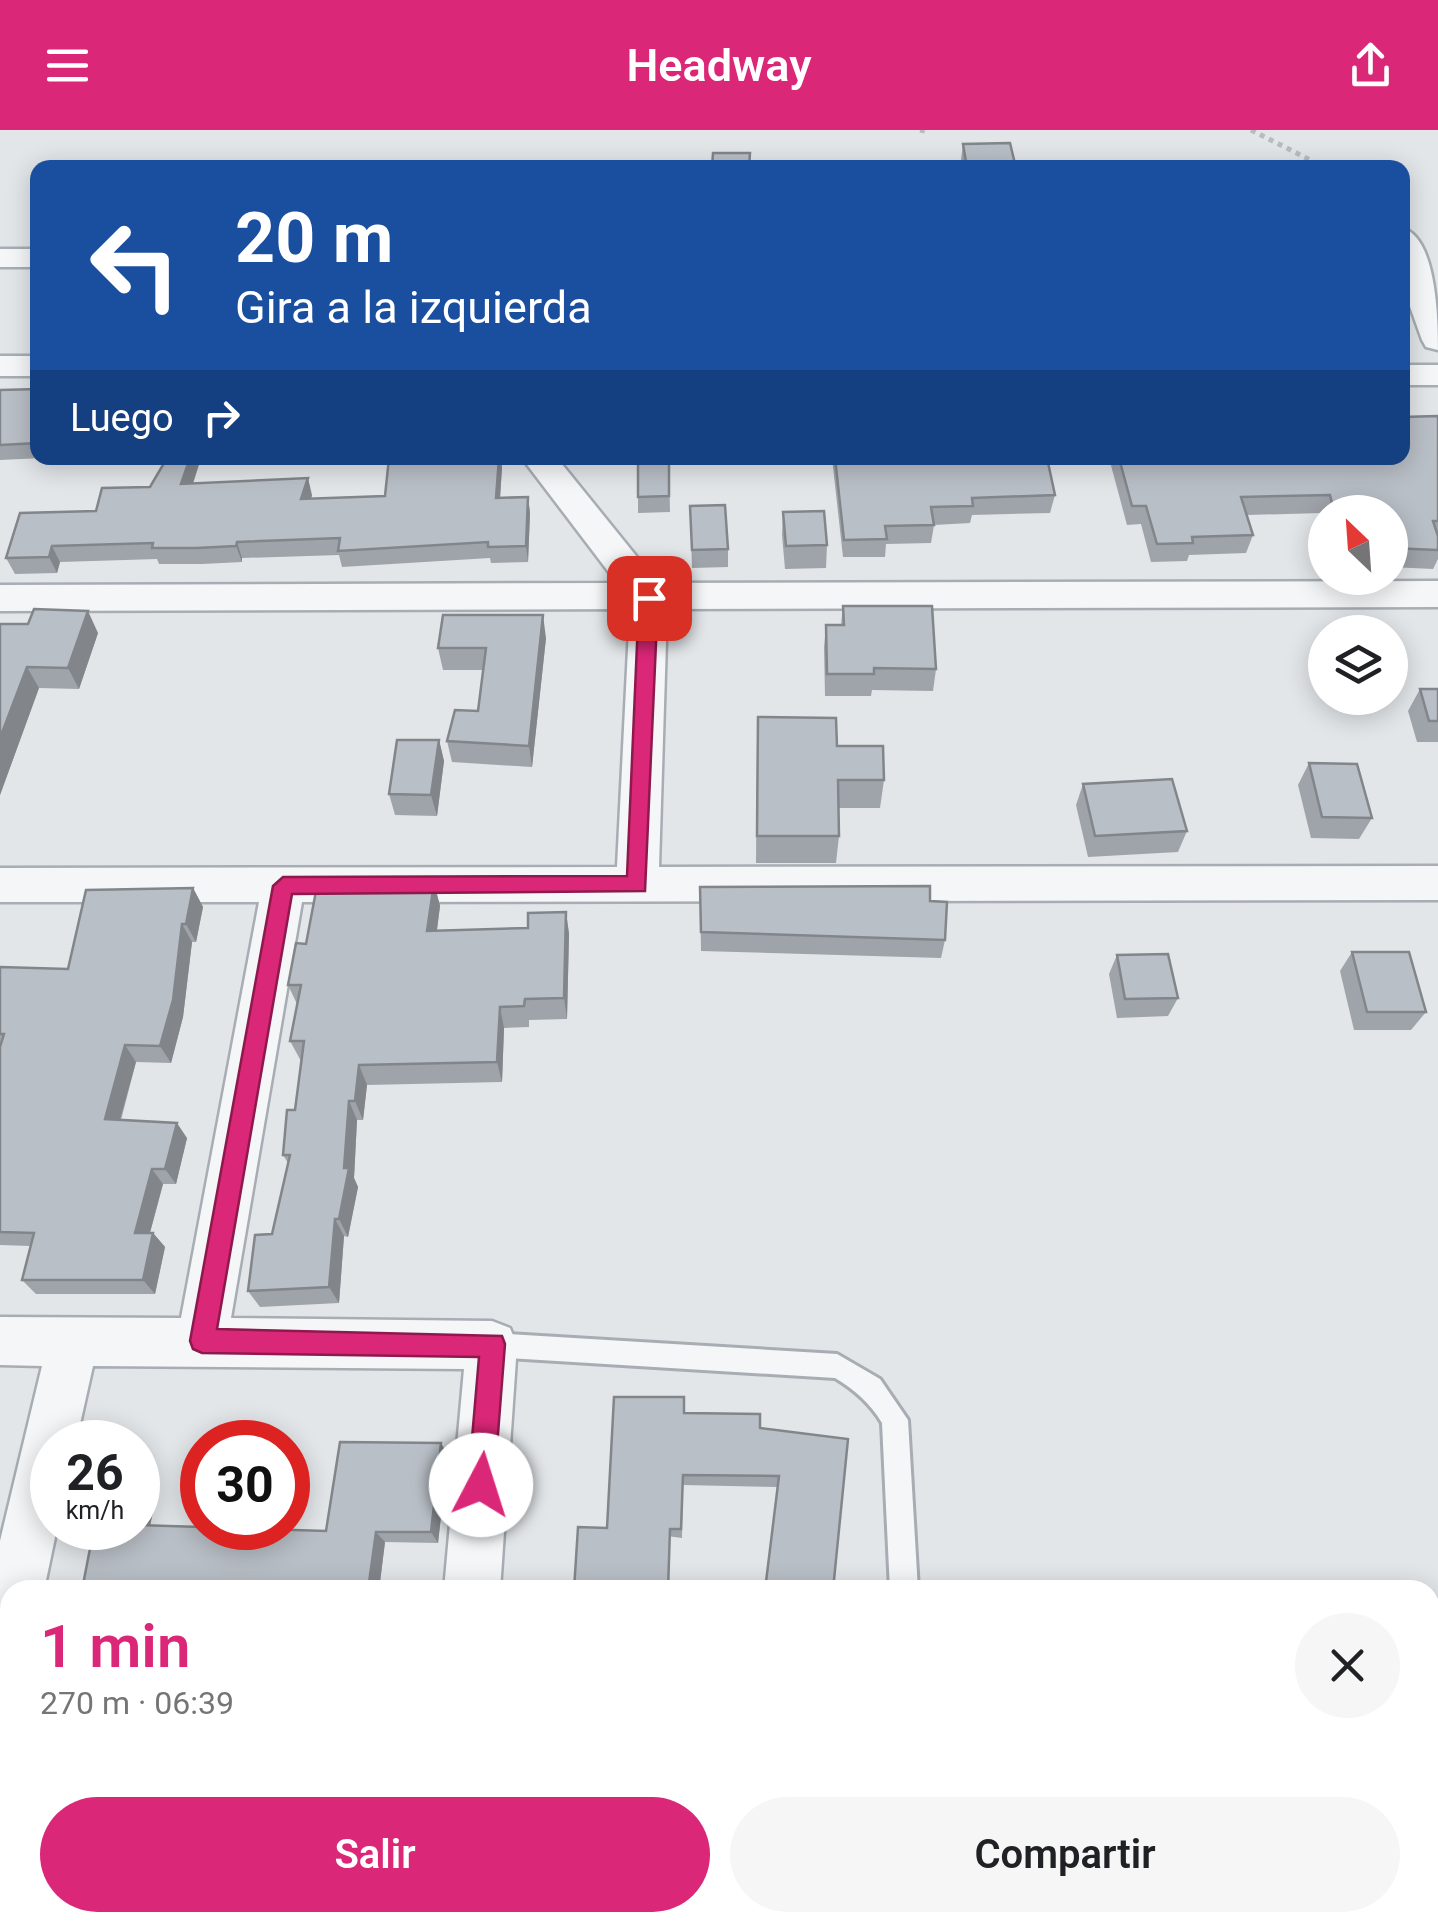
<!DOCTYPE html>
<html lang="es">
<meta charset="utf-8">
<style>
:root{--surface:#fff;--page:#f6f6f6;--text:#202124;--muted:#757577;--accent:#db2777}
body{margin:0;font-family:Roboto,sans-serif;background:var(--page);color:var(--text);height:100vh;display:flex;flex-direction:column;font-size:38px;white-space:nowrap}
*{box-sizing:border-box;margin:0}
p{font-size:32px;color:var(--muted)}
.icon{flex:none;width:55px;height:55px;fill:none;stroke:currentColor;stroke-width:2;stroke-linecap:round;stroke-linejoin:round}
.map{position:relative;flex:1;overflow:hidden}
.sheet{position:absolute;left:0px;top:1450px;width:1440px;height:352px;display:flex;flex-direction:column;background:var(--surface);border-radius:30px 30px 0 0;box-shadow:0 5px 25px #0003}
.sheet>*{flex:none}
.banner{position:absolute;left:30px;top:30px;width:1380px;height:305px;border-radius:20px;box-shadow:0 5px 25px #0003;background:#1a4fa0;color:#fff;overflow:hidden}
.needle{width:65px;rotate:335deg}
.fabs{position:absolute;left:1308px;top:365px;display:grid;gap:20px}
.fabs a{display:grid;place-items:center;width:100px;height:100px;border-radius:50%;background:var(--surface);box-shadow:0 5px 25px #0003;font-size:50px}
.speed{position:absolute;left:30px;top:1290px;display:flex;gap:20px;font-size:50px;font-weight:700;text-align:center}
.speed>*{display:grid;place-content:center;width:130px;height:130px;border-radius:50%;background:var(--surface);box-shadow:0 5px 25px #0003;line-height:1}
.speed small{font-size:25px;font-weight:400}
.speed .limit{border:15px solid #d22;background:#fff;color:#111}
.pin{position:absolute;display:grid;place-items:center;width:85px;height:85px;color:#fff;margin:-42px;border-radius:20px;box-shadow:0 5px 15px #0006}
.me{position:absolute;width:110px;margin:-55px;rotate:5deg;stroke-linejoin:round;filter:drop-shadow(0 0 8px #0008)}
.turn{display:flex;align-items:center;gap:35px;height:210px;padding:0 40px;font-size:45px}
.turn .icon{width:130px;height:130px;stroke-width:2.5}
.turn b{display:block;font-size:70px;line-height:85px}
.then{display:flex;align-items:center;height:95px;padding:0 40px;background:#0003;gap:20px;font-size:38px}
.round{display:grid;place-items:center;flex:none;width:105px;height:105px;border-radius:52px;background:var(--page)}
.headline{display:flex;align-items:center;justify-content:space-between;height:170px;padding:0 40px}
h1{font-size:60px;font-weight:600;line-height:75px;color:var(--accent)}
.cta{display:flex;gap:20px;margin-top:auto;padding:20px 40px}
.cta a{flex:1;height:115px;border-radius:60px;background:var(--accent);color:#fff;font-size:40px;font-weight:600;line-height:115px;text-align:center}
.cta a+a{background:var(--page);color:var(--text)}
header{display:flex;justify-content:space-between;align-items:center;height:130px;padding:0 40px;background:var(--accent);color:#fff;font-size:45px;font-weight:600}
.map>svg:first-child{display:block}
</style>
<header><svg class="icon" aria-label="menu" viewBox="0 0 24 24"><path d="M4 6h16M4 12h16M4 18h16"/></svg>Headway<svg class="icon" aria-label="share" viewBox="0 0 24 24"><path d="M12 15V3M7 8l5-5 5 5M5 13v7h14v-7"/></svg></header>
<div class="map">
<svg width="1438" height="1801" viewBox="0 0 1438 1801">
<rect width="100%" height="100%" fill="#e2e6e9"/>
<g fill="none" stroke-linecap="round" stroke-linejoin="round">
<defs>
<path id="service" d="M492,1203L837,1224L880,1249L908,1290L918,1460H890L882,1293C870,1273 855,1260 835,1248L492,1227L483,1224L479,1215L483,1206Z
M886,1792H916L913,1801H889Z"/>
<path id="minor" d="M1402,98C1437,107 1438,191 1438,220L1426,217L1422,210L1402,154Z
M0,119H38V137H0Z
M0,226H38V246H0Z
M1402,235H1438V255H1402Z
M522,328H557L658,453L1438,451V477L667,479L659,737L1438,736V770L302,772L231,1188L492,1191L510,1198L517,1215L500,1460H444L464,1239L93,1236L76,1312H52V1398H57L44,1460H10V1554L0,1558V1411L42,1236L0,1235V1187L181,1188L259,772H0V738L617,737L630,479L0,481V455L617,453Z"/>
</defs>
<use href="#service" stroke="#a7adb3" stroke-width="6"/>
<use href="#minor" stroke="#a7adb3" stroke-width="5"/>
<path stroke="#b8bcc1" stroke-width="5" stroke-dasharray="5 5" stroke-linecap="butt" d="M920,0L929,2
M1251,0L1326,38"/>
<use href="#service" fill="#f4f6f8" fill-rule="evenodd"/>
<use href="#minor" fill="#f4f6f8" fill-rule="evenodd"/>
</g>
<path fill="#9fa4aa" d="M963,14L1016,38H960Z
M38,259V328H43L0,330V260Z
M1438,286V429L1433,439L1390,437V382H1325V396L1322,383L1247,385L1253,405L1246,423L1189,425L1187,431L1151,432L1141,394L1127,395L1109,328H1402Z
M201,328L193,354L312,365L311,369L385,366L389,328H500L502,337L500,368L528,367L530,383L528,432L491,433L490,428L342,437L339,425L242,428V432L202,434H159L157,429L60,432L57,443L15,444L6,428L96,381L150,357Z
M611,328H669L670,382L638,383V335H612Z
M832,328H1047L1055,365L1050,383L972,385L970,393L934,395L931,413L886,414L885,427H843Z
M690,376L728,419V437L692,438Z
M783,382L827,415L826,438L785,439L782,405Z
M843,476L936,539L933,561L872,560L871,566H825L824,517L826,495H841Z
M0,494L98,503L79,559L39,558L0,665Z
M546,508L532,637L452,632L447,611L478,581L484,540H443L438,518Z
M1420,559H1438V612H1417L1408,581Z
M439,610L444,631L437,686L395,685L389,664Z
M757,615L837,616L884,650L880,678H839V706L836,733H756Z
M1309,633L1372,688L1359,709L1311,708L1298,655Z
M1083,654L1187,701L1178,722L1088,727L1076,675Z
M434,753L440,776L437,800L528,798L566,782L569,804L567,889L529,890V897L504,898L502,952L367,955L363,990H357L354,1048L358,1057L348,1107L344,1106L339,1173L260,1177L248,1161L272,1104L288,1033L283,1025L295,980L301,931L290,911L297,874L288,855L306,814L368,762Z
M700,757L930,771L945,810L941,828L701,821Z
M193,758L203,777L196,812H192L183,887L171,933L136,932L121,990L187,1008L176,1054H163L150,1103H153L165,1117L155,1164H36L22,1150L30,1116L0,1115V837L68,839Z
M1352,822L1426,882L1411,900H1354L1340,841Z
M1117,825L1178,868L1168,886L1117,888L1109,844Z
M685,1283L760,1298L848,1309L777,1357L683,1355L682,1408L607,1398Z
M448,1325L438,1413L385,1412L379,1460H82L91,1413H82L65,1403L142,1353L157,1364L150,1395L326,1401Z"/>
<path fill="#82868b" d="M190,328H201L187,371L181,354Z
M499,328H500L502,337L499,384L496,368Z
M308,348L312,365L306,386L301,369Z
M528,367L530,383L528,432L526,416Z
M237,412L242,428V432L236,416Z
M52,416L60,432L57,443L49,427Z
M88,481L98,503L79,559L68,538Z
M543,485L546,508L532,637L529,616Z
M27,537L39,558L0,665V608Z
M439,610L444,631L437,686L431,665Z
M434,753L440,776L434,822L427,801Z
M193,758L203,777L196,812L186,794Z
M566,782L569,804L567,889L564,868Z
M182,794L192,812L183,887L171,933L160,916Z
M500,877L504,898L502,952L497,932Z
M125,915L136,932L116,1004L105,989Z
M359,935L367,955L363,990L355,971Z
M349,971L357,990L354,1048L358,1057L348,1107L339,1089Z
M177,993L187,1008L176,1054L165,1039Z
M152,1039L163,1054L146,1117L135,1103Z
M335,1089L344,1106L339,1173L329,1157Z
M153,1103L165,1117L155,1164L143,1150Z
M441,1313L448,1325L438,1413L431,1402Z
M142,1353L157,1364L148,1405L138,1398V1375Z
M376,1402L385,1412L379,1460H368Z"/>
<path fill="#b9bfc6" stroke="#82868b" stroke-width="2.5" d="M1010,13L1016,38H967L963,14Z
M713,23H750L749,38H712Z
M38,259V313L0,315V260Z
M1438,286V391H1433L1438,406V420L1390,418V382H1334L1330,365L1241,367L1253,405L1192,407L1193,413L1157,414L1146,376H1132L1119,328H1402V287Z
M167,328H190L181,354L308,348L301,369L385,366L389,328H499L496,368L528,367L526,416L488,417V412L338,421L340,408L237,412L236,416L196,418H152L153,413L52,416L49,427L6,428L20,383L96,381L102,358L150,357Z
M638,328H669V366L638,367Z
M835,328H1047L1055,365L972,368L973,376L931,377L934,395L885,396L887,409L844,410Z
M725,375L728,419L692,420L690,376Z
M824,381L827,415L786,416L783,382Z
M843,476H932L936,539L874,538V544H827L826,495H844Z
M34,479L88,481L68,538L27,537L0,608V494H28Z
M443,485H543L529,616L447,611L455,580L478,581L486,518H438Z
M1420,559H1438V591H1429Z
M758,587L836,588L837,616H883L884,650H838L839,706H757Z
M397,610H439L431,665L389,664Z
M1309,633L1357,634L1372,688L1322,687Z
M1172,649L1187,701L1095,706L1083,654Z
M370,753H434L427,801L528,798V783L566,782L564,868L525,869L524,876L500,877L497,932L359,935L355,971H349L344,1038H349L339,1089H335L329,1157L248,1161L255,1105L272,1104L290,1025H283L287,980H295L304,911H290L301,855H288L296,813L306,814L316,761L368,762Z
M930,756V771L947,772L945,810L701,802L700,757Z
M193,758L186,794H182L173,870L160,916L125,915L105,989L177,993L165,1039H152L135,1103H153L143,1150H22L34,1103L0,1102V917L4,904H0V837L68,839L86,760Z
M1352,822H1409L1426,882H1367Z
M1168,824L1178,868L1125,869L1117,825Z
M614,1267H684V1283L760,1284V1298L848,1309L833,1460H765L779,1346L683,1345L681,1399H670L668,1460H574L578,1397L607,1398Z
M340,1312L441,1313L431,1402H376L368,1460H82L93,1403H65L66,1398H138V1395L326,1401Z
M138,1353H142L138,1375Z"/>
<path fill="#db2777" stroke="#8e194d" stroke-width="2.5" d="M649,461L658,468L645,761L292,764L217,1199L502,1206L505,1214L494,1355L491,1364L481,1368L471,1364L468,1355L479,1227L202,1223L193,1219L190,1211L273,756L283,747L627,746L639,468Z"/>
</svg>
<div class="fabs">
<a><svg class="needle" viewBox="-14 -14 28 28"><path d="M0-13l5 13h-10z" fill="#e53935"/><path d="M0 13l5-13h-10z" fill="#757577"/></svg></a>
<a><svg class="icon" aria-label="layers" viewBox="0 0 24 24"><path d="M12 4l9 5-9 5-9-5zM3 14l9 5 9-5"/></svg></a>
</div>
<div class="speed"><div>26<small>km/h</small></div><div class="limit">30</div></div>
<div class="pin" style="left:649px;top:468px;background:#d93025"><svg class="icon" aria-label="arrive" viewBox="0 0 24 24"><path d="M6 21V4h12l-3 4 3 4H6"/></svg></div>
<svg class="me" style="left:481px;top:1355px" viewBox="-20 -20 40 40"><circle r="19" fill="#fff"/><path d="M0-13L10 11 0 6-10 11z" fill="#db2777"/></svg>
<div class="banner">
<div class="turn"><svg class="icon" aria-label="left" viewBox="0 0 24 24"><path d="M17 20v-9H6M10 6l-5 5 5 5"/></svg><div><b>20 m</b>Gira a la izquierda</div></div>
<div class="then">Luego<svg class="icon" aria-label="right" viewBox="0 0 24 24"><path d="M7 20v-9h11M14 6l5 5-5 5"/></svg></div>
</div>
<section class="sheet">
<div class="headline"><div><h1>1 min</h1><p>270 m · 06:39</p></div><a class="round"><svg class="icon" aria-label="close" viewBox="0 0 24 24"><path d="M6 6l12 12M18 6L6 18"/></svg></a></div>
<div class="cta"><a>Salir</a><a>Compartir</a></div>
</section>
</div>
